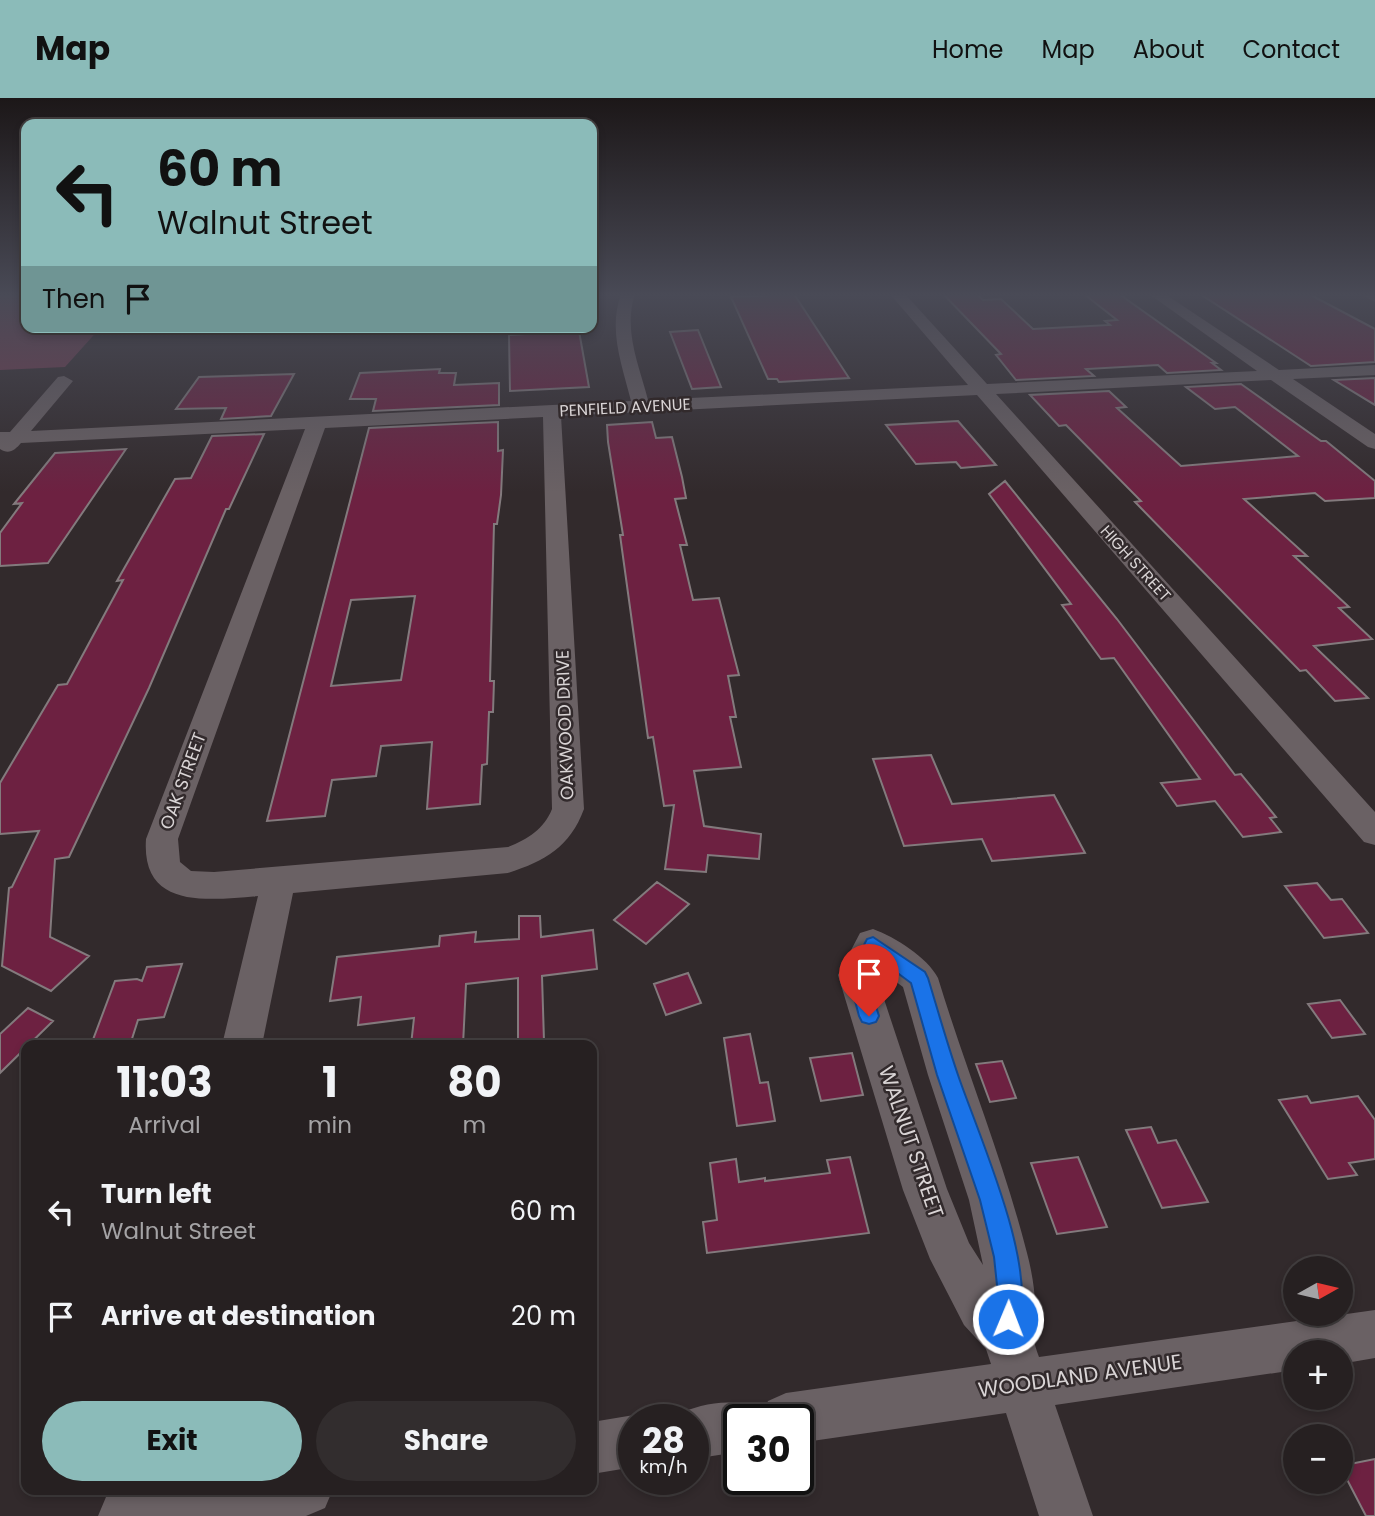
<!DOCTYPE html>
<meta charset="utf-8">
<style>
:root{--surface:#262021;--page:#322d2e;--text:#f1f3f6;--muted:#a4a3a5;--line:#423e3f;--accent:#8bbbb9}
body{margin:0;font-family:Poppins,sans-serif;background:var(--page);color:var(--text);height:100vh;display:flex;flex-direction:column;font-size:26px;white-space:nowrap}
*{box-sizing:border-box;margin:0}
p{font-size:23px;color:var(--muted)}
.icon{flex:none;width:38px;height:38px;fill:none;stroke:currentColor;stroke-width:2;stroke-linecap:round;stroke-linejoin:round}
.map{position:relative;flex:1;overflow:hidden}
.details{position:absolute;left:21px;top:942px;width:576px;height:455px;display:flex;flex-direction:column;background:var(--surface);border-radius:14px;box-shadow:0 4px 10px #0003,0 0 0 2px var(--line)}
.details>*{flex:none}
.hud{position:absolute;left:21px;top:21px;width:576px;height:214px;border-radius:14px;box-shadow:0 4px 10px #0003,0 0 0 2px var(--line);background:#8bbbb9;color:#111;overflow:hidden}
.needle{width:46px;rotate:82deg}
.tools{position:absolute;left:1283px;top:1158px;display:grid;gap:14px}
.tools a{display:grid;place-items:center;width:70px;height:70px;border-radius:50%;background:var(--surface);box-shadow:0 4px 10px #0003,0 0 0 2px var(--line);font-size:35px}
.speed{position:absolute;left:618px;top:1306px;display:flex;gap:14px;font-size:35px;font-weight:700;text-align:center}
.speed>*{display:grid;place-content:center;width:91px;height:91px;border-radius:50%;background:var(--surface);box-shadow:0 4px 10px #0003,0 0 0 2px var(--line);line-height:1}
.speed small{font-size:18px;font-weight:400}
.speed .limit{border:4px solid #111;border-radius:10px;background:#fff;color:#111}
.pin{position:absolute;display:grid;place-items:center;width:60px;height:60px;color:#fff;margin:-72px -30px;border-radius:50% 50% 50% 0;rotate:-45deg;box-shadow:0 0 7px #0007}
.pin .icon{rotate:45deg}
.me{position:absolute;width:77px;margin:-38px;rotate:1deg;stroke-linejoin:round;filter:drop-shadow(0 0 5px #0008)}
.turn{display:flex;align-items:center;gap:24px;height:147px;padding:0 21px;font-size:32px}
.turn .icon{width:91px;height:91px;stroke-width:2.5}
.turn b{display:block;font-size:49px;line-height:60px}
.then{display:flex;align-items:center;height:66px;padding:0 21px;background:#0003;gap:14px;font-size:26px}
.eta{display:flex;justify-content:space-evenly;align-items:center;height:119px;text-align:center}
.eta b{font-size:42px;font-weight:700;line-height:49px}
.button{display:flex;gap:14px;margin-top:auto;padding:14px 21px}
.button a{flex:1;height:80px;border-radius:42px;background:var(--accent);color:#111;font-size:28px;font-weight:700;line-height:80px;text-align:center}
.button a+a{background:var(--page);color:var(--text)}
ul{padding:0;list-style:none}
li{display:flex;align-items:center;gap:21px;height:105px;padding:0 21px}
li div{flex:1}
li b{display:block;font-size:26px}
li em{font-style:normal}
header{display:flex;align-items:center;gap:42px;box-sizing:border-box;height:98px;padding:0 35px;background:var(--accent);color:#111}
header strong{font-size:33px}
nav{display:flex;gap:38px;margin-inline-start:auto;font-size:24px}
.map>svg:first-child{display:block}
</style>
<header>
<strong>Map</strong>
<nav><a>Home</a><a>Map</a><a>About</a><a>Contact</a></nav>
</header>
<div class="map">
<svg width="1375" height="1418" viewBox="0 0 1375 1418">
<rect width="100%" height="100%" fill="#322a2c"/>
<path fill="#763c51" d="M0,196H26V229H101L65,269L0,272Z"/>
<path fill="#6d2141" stroke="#837a7d" stroke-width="2" fill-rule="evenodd" d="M794,196L849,280L779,284L777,281H768L731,199Z
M977,196L983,202L1001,201L1033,231L1110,227L1105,223L1117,222L1084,196H1119L1216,265H1212L1221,272L1167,275L1158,267L1086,271L1094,278L1016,282L996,257L1001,256L944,197Z
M1200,196H1309L1375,231V264L1311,268Z
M698,232L721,289L692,291L670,234Z
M579,233L589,289L510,293L509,237Z
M440,271L439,275H456L454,287L499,285V307L373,313L376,301H350L360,275Z
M294,276L271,318L221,321L226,310L176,311L199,279Z
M1375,280V307L1334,282Z
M1241,286L1321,343H1326L1375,383V400L1325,403L1315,395L1244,401L1307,458H1294L1349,509L1339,510L1372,541L1314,548L1368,600L1335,603L1306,572L1300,573L1135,404L1141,403L1066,327L1059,328L1030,297L1109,293L1126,309L1117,310L1181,368L1298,358L1235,309L1215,311L1186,289Z
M958,323L996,367L961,370L956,364L916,366L886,327Z
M498,324V353L503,352L501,397L497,426H494L490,583H494L493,614H489L487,666L482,667L480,706L427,711L432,644L381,648L376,678L332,682L325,718L267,723L369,330ZM415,498L401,582L331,588L351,502Z
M652,324L656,340L672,339L682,379L686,400L675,401L687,447H680L693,502L719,500L739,577L728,578L736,619H730L741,669L694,673L704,728L761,736L759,761L708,757L706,774L665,771L674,707L664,708L653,639L648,640L620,437H623L608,344L607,327Z
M264,336L229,411H226L149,590L69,759L55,761L50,839L89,858L51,893L2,868L9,790L12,789L39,733L0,736V685L58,587L67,586L123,482L117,483L175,381L191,380L212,338Z
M126,351L48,465L0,468V435L22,405L14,406L55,355Z
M1005,383L1117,521L1235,677L1241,676L1276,719L1270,720L1281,734L1243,739L1215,703L1177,708L1161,685L1200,681L1114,560L1101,561L1062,507L1071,506L989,396Z
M931,657L952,706L1054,697L1085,755L992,763L982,741L904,748L873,661Z
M657,784L689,806L646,846L614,822Z
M1317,785L1331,802L1342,801L1368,835L1324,840L1285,788Z
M519,818H540L541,839L593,832L597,871L542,878L544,943L518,946V880L466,886L463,947H411L414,920L358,927L361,899L330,903L337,859L439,848L440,838L476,834L475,844L519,841Z
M182,866L164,919L138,922L130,947H91L115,883L137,881L142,883L147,869Z
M688,875L701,905L666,917L654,886Z
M1340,902L1365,936L1332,940L1308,906Z
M28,910L53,923L0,975V936Z
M750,936L760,985L768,984L775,1023L737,1028L724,940Z
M852,955L863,997L821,1003L810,960Z
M1002,963L1016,1000L990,1004L976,966Z
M1307,998L1311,1005L1358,998L1375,1022V1061L1349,1065L1357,1077L1328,1081L1279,1002Z
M1151,1029L1158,1045L1176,1042L1208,1104L1162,1110L1126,1032Z
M850,1059L869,1135L707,1155L703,1124L717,1122L710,1065L736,1061L739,1084L765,1080V1083L830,1075L827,1062Z
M1078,1059L1107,1129L1057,1136L1031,1065Z
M1375,1361V1418H1366L1340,1368Z"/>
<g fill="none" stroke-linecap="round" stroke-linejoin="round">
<path fill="#6a6164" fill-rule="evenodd" d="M621,196H635C623,232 639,267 648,302L968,287L890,196H905L987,286L1257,273L1149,196H1165L1279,272L1375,267V277L1293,281L1375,336V351L1368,349L1271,282L996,296L1375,714V747L1364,744L977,297L561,318L584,711C570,749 545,763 508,775L293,795L262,947H222L258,798C209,802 141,812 146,741L305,331L21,345C15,352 9,357 0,351V334H10L58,279L64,278L73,283L31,333L631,303C622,267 608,232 621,196ZM543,319L552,711C544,731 528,741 508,749L214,774L191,773L180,764L178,741L325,330Z
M1360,196H1375V204Z
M873,831C895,839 927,859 938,880C966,972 1003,1061 1027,1155C1031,1170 1035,1191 1035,1207C1034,1234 1029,1232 1039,1259L1375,1212V1260L1340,1266V1255H1295V1272L1055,1307L1093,1418H1039L1006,1315L798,1345V1321H738V1354L693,1361V1321H673L675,1317C701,1306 730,1299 756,1310L761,1320L768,1303L786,1295L991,1266L986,1251L964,1227L930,1161L903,1092L838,877L860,835ZM879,871L903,889L928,977L969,1102L983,1167L969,1145L947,1091L876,877Z
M634,1317L645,1321H634V1369L592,1376V1324Z
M123,1391H333L325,1410L306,1418H98L106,1399Z"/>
</g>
<linearGradient id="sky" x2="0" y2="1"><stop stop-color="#1c1718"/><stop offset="0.5" stop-color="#494a56"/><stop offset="1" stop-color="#494a56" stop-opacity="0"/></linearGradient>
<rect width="1375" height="394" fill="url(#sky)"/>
<path fill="#1a73e8" stroke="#114b97" stroke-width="2" d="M873,839L925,874L928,880C938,913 947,945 958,977C978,1036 1040,1172 1017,1229L1008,1233L1000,1229L996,1221L999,1206L994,1159L980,1102L937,977L911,885L876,859L866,877L879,918L876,924L869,926L862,924L859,918L848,877L867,841Z"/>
<g text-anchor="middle" stroke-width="5" stroke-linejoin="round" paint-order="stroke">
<g font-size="16" fill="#d9d4d5" stroke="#322a2c">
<text transform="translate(625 309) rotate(-3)" y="6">PENFIELD AVENUE</text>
<text transform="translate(1136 465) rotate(48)" y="6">HIGH STREET</text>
</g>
<g font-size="18" fill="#d9d4d5" stroke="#322a2c">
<text transform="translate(565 627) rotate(-92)" y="6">OAKWOOD DRIVE</text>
<text transform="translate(183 683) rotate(-70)" y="6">OAK STREET</text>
</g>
<g font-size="21" fill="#d9d4d5" stroke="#322a2c">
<text transform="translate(911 1044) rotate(71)" y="7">WALNUT STREET</text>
<text transform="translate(1080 1278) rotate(-8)" y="7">WOODLAND AVENUE</text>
</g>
</g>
</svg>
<div class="tools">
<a><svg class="needle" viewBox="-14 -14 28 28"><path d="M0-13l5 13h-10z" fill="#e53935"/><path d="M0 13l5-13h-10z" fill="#a4a3a5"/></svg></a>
<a>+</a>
<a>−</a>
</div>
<div class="speed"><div>28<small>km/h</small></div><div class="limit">30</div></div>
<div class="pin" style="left:869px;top:918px;background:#d93025"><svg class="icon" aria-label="arrive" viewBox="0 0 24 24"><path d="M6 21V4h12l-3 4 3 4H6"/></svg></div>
<svg class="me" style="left:1008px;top:1221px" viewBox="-20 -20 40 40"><circle r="17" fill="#1a73e8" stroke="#fff" stroke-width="3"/><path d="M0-11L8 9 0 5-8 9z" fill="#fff"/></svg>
<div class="hud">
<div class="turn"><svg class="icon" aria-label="left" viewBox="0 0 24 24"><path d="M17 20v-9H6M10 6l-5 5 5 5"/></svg><div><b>60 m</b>Walnut Street</div></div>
<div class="then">Then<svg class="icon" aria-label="arrive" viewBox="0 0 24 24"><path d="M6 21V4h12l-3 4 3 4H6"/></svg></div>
</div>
<section class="details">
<div class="eta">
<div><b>11:03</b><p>Arrival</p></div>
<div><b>1</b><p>min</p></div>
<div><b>80</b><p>m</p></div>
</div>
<ul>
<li><svg class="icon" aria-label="left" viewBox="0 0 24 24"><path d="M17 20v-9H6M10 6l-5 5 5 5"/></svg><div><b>Turn left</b><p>Walnut Street</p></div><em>60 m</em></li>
<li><svg class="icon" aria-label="arrive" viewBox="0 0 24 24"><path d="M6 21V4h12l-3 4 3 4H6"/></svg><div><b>Arrive at destination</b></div><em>20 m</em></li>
</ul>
<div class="button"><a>Exit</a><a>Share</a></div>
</section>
</div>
